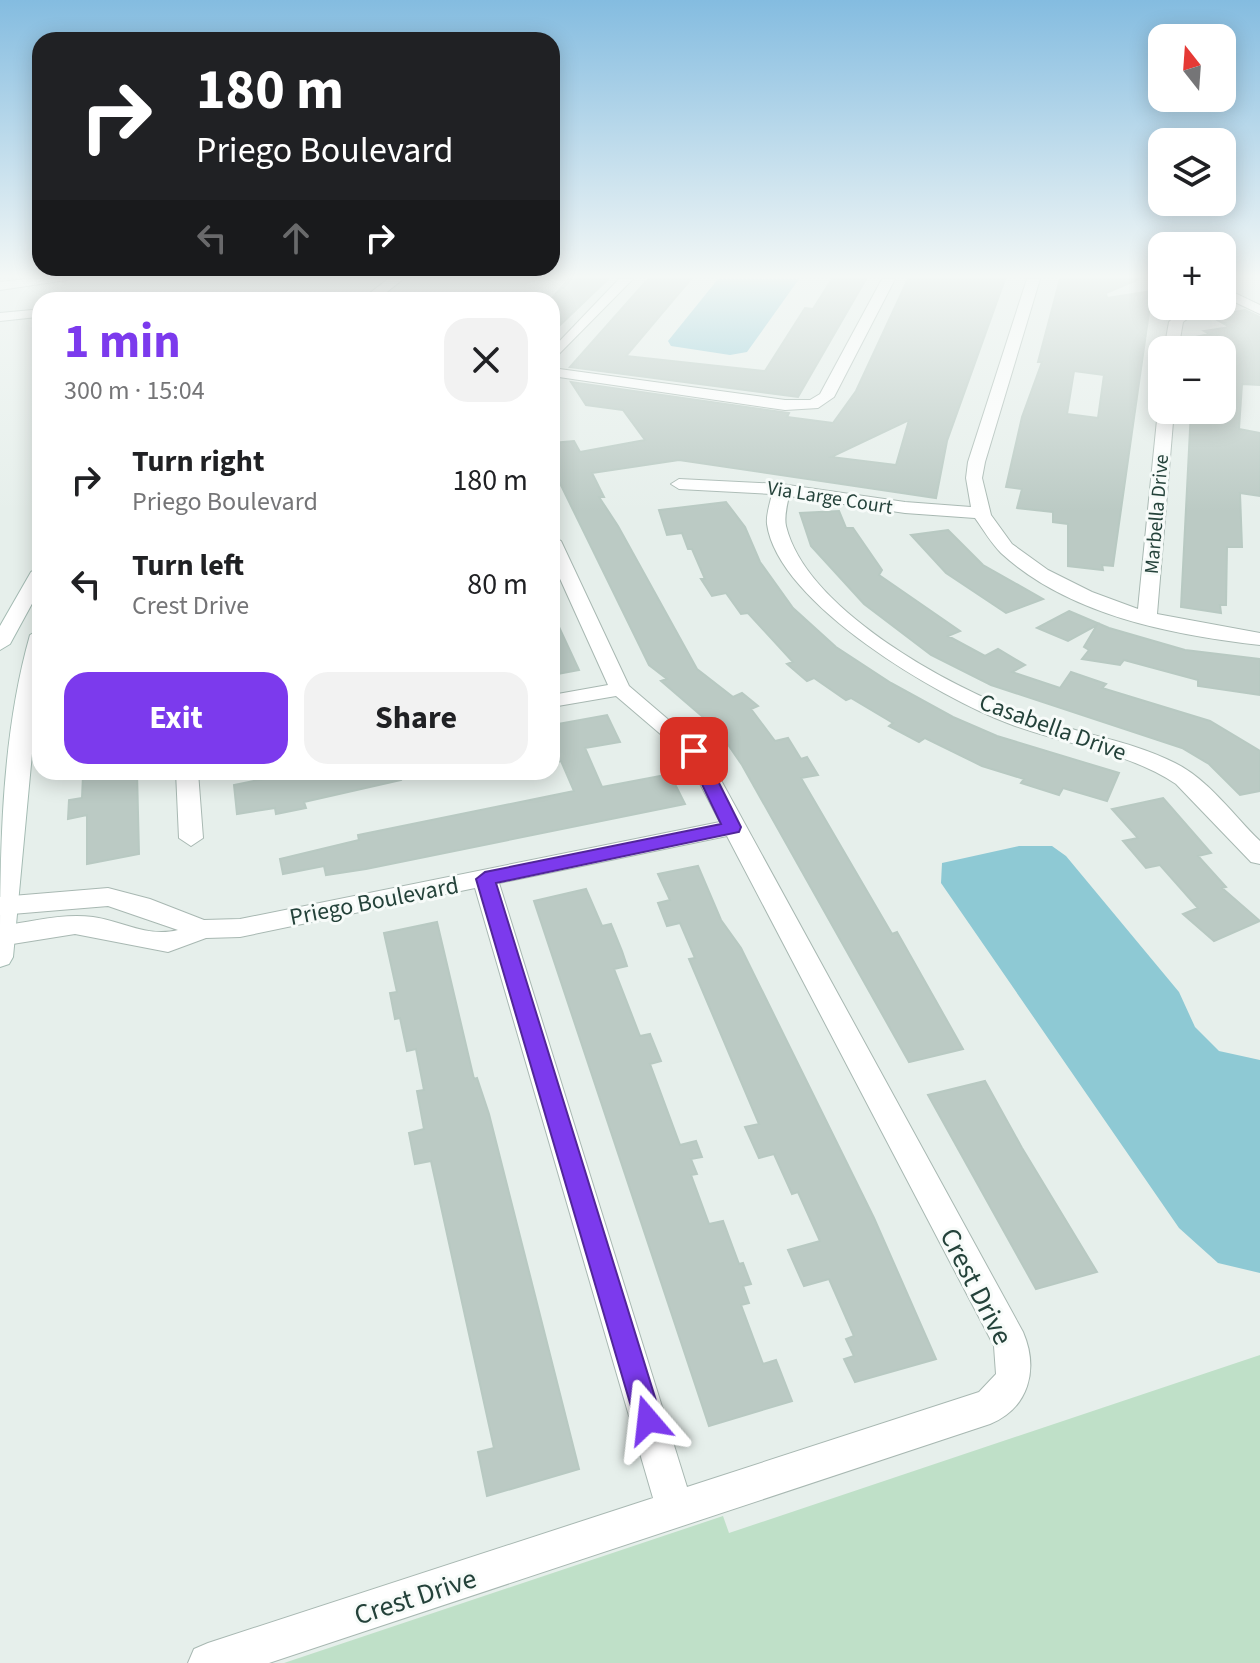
<!DOCTYPE html>
<meta charset="utf-8">
<style>
:root{--surface:#fff;--page:#f2f2f2;--text:#202124;--muted:#757577;--accent:#7c3aed}
body{margin:0;font-family:"Source Sans 3",sans-serif;background:var(--page);color:var(--text);height:100vh;display:flex;flex-direction:column;font-size:30px;white-space:nowrap}
*{box-sizing:border-box;margin:0}
p{font-size:26px;color:var(--muted)}
.icon{flex:none;width:44px;height:44px;fill:none;stroke:currentColor;stroke-width:2;stroke-linecap:round;stroke-linejoin:round}
.map{position:relative;flex:1;overflow:hidden}
.side{position:absolute;left:32px;top:292px;width:528px;height:488px;display:flex;flex-direction:column;background:var(--surface);border-radius:24px;box-shadow:0 4px 20px #0003}
.side>*{flex:none}
.top-card{position:absolute;left:32px;top:32px;width:528px;height:244px;border-radius:24px;box-shadow:0 4px 20px #0003;background:#202124;color:#fff;overflow:hidden}
.needle{width:52px;rotate:343deg}
.fabs{position:absolute;left:1148px;top:24px;display:grid;gap:16px}
.fabs a{display:grid;place-items:center;width:88px;height:88px;border-radius:16px;background:var(--surface);box-shadow:0 4px 20px #0003;font-size:40px}
.pin{position:absolute;display:grid;place-items:center;width:68px;height:68px;color:#fff;margin:-34px;border-radius:16px;box-shadow:0 4px 12px #0006}
.me{position:absolute;width:88px;margin:-44px;rotate:343deg;stroke-linejoin:round;filter:drop-shadow(0 0 6px #0008)}
.turn{display:flex;align-items:center;gap:28px;height:168px;padding:0 32px;font-size:36px}
.turn .icon{width:104px;height:104px;stroke-width:2.5}
.turn b{display:block;font-size:56px;line-height:68px}
.lanes{display:flex;align-items:center;height:76px;padding:0 32px;background:#0003;justify-content:center;gap:40px;direction:ltr}
.lanes .off{opacity:.35}
.round{display:grid;place-items:center;flex:none;width:84px;height:84px;border-radius:24px;background:var(--page)}
.headline{display:flex;align-items:center;justify-content:space-between;height:136px;padding:0 32px}
h1{font-size:48px;font-weight:700;line-height:60px;color:var(--accent)}
.cta{display:flex;gap:16px;margin-top:auto;padding:16px 32px}
.cta a{flex:1;height:92px;border-radius:24px;background:var(--accent);color:#fff;font-size:32px;font-weight:700;line-height:92px;text-align:center}
.cta a+a{background:var(--page);color:var(--text)}
ul{padding:0;list-style:none}
li{display:flex;align-items:center;gap:24px;height:104px;padding:0 32px}
li div{flex:1}
li b{display:block;font-size:30px}
li em{font-style:normal}
.map>svg:first-child{display:block}
</style>
<div class="map">
<svg width="1260" height="1663" viewBox="0 0 1260 1663">
<rect width="100%" height="100%" fill="#e6efeb"/>
<path fill="#bfe0c8" d="M1260,1355V1663H284L723,1516L729,1533Z"/>
<path fill="#8ec9d4" d="M718,279H799L747,352L730,355L671,346L668,341Z
M1019,846H1052L1066,856L1179,992L1195,1027L1219,1051L1260,1060V1273L1218,1263L1179,1228L941,883L942,863Z"/>
<path fill="#bbcac4" stroke="#b8c9c2" stroke-width="2" fill-rule="evenodd" d="M569,279H608L552,333V298Z
M648,279H691L626,356L765,371L805,308L813,309L832,279H866L798,397L570,367Z
M908,279H1005L947,441L936,498L679,460L592,473L604,497H599L618,526L697,669L733,697L742,693L758,706L751,709L775,741L788,738L801,759L807,757L818,775L801,778L892,934L897,932L963,1049L909,1062L742,765L718,730L661,681L667,679L649,665L552,467V443L574,441L580,452L645,440L623,410L586,405L571,382L789,413L787,417L833,423L856,391ZM909,420L896,465L831,457Z
M1060,279H1139L1106,293L1107,298L1152,291L1113,566L1102,565L1103,570L1068,566V524L1053,522V512L1017,508L1022,489L1006,487L1022,417L1042,362H1038ZM1074,371L1104,375L1098,418L1067,414Z
M1245,310L1260,317V385L1242,384L1239,429L1260,433V496L1240,493L1242,547H1227L1226,605H1220L1221,613L1181,607L1191,410H1222V350L1195,337L1209,334L1204,331L1230,327L1210,316Z
M726,502L745,527L760,562L793,608L836,647L891,683L953,717L997,736L1119,773L1107,801L1063,788L1059,795L1021,783L1024,779L982,766L925,738L919,742L889,726L893,723L851,698L846,700L814,678L807,681L787,664L793,662L748,613L741,614L726,593L712,596L701,579H705L692,549H688L682,533L667,535L659,510Z
M839,511L846,528H853L882,570L879,575L960,631L948,636L985,656L998,649L1025,665L1012,672L1060,688L1071,672L1106,684L1102,688L1210,721L1260,751V791L1240,795L1209,764L1182,748L991,685L931,655L864,604L811,546L800,513Z
M948,530L983,565L1043,599L1006,613L946,573L911,535Z
M1069,611L1109,628L1185,650L1260,659V695L1198,686V680L1124,660L1120,665L1082,659L1089,650L1084,647L1097,625L1068,641L1037,628Z
M552,612L579,670L552,675Z
M607,715L620,742L585,748L602,787L670,774L685,804L366,869L326,875L324,866L283,874L280,859L359,840L358,835L574,791L561,761L552,763V725Z
M102,772H137L139,854L87,864V815L68,819L69,800L82,798L83,775Z
M297,772H400L401,780L304,802L306,808L276,814L275,808L237,814L234,785Z
M1163,798L1211,853L1198,856L1226,887L1222,888L1260,921L1214,941L1183,914L1198,908L1160,865L1146,868L1123,841L1138,838L1112,809Z
M698,866L721,920L741,948L874,1218L936,1359L855,1382L844,1359L854,1356L846,1339L854,1336L829,1279L804,1286L788,1250L820,1241L798,1192L792,1194L774,1154L759,1158L745,1127L759,1124L689,959L695,958L680,923L667,926L658,903L670,900L658,874Z
M586,889L602,926L611,924L622,951L627,966L614,969L640,1036L650,1034L661,1061L650,1064L680,1145L696,1141L702,1157L691,1159L697,1174L691,1175L709,1224L723,1221L739,1264L743,1263L751,1284L743,1286L749,1303L741,1305L763,1364L776,1360L792,1401L709,1426L534,901Z
M437,922L474,1079L477,1078L489,1114L579,1469L487,1496L478,1452L494,1448L431,1161L415,1164L409,1133L424,1129L417,1091L424,1090L416,1049L407,1051L400,1018L395,1019L390,993L397,992L384,933Z
M985,1081L1022,1148L1097,1272L1036,1289L928,1095Z"/>
<g fill="none" stroke-linecap="round" stroke-linejoin="round">
<defs>
<path id="street" d="M26,279H73L0,290V282Z
M619,279H633L552,361V349Z
M882,279H895L834,397L818,408L785,410L552,376V368L785,400H810L820,394Z
M1027,279H1040L985,462L982,478L991,515L1012,544L1048,570L1092,592L1138,609L1158,410L1162,406V410H1174L1157,614L1260,633V645C1172,635 1068,615 1001,553C991,543 983,529 975,518L905,513L789,496C787,505 784,517 786,526C806,609 949,687 1024,714C1073,733 1128,739 1175,763C1208,779 1234,816 1260,841V864L1251,862L1176,784C1127,751 1065,745 1010,724C940,698 778,604 767,524C766,515 770,503 772,494L679,489L671,484L679,479L781,484L905,502L971,507L966,478L968,462Z
M1222,287L1260,305V314L1222,296Z
M1186,306H1205L1183,322L1178,350H1164L1169,322Z
M32,310L39,314L37,317L0,321V313Z
M552,536L561,541L629,686L705,751L1023,1332C1039,1369 1029,1408 990,1424L269,1663H188L194,1649L208,1643L653,1498L475,888L240,937L206,938L168,952L75,934L0,946V926C31,922 62,913 93,917C122,921 148,938 178,930L108,906L0,915V897L108,888L150,899L204,920L240,919L720,822L685,755L616,696L552,707V695L608,685L552,561ZM727,836L994,1346L996,1374L979,1392L687,1487L499,883Z
M176,772H198L203,838L191,846L179,838Z"/>
<path id="secondary" d="M388,279H403L377,300H361Z
M40,566V589L10,644L0,650V626L31,572Z
M40,629V668L13,957L9,964L0,967C0,857 0,741 30,635Z"/>
</defs>
<use href="#street" stroke="#a8b8b2" stroke-width="2"/>
<use href="#secondary" stroke="#a4bbb3" stroke-width="2"/>
<use href="#street" fill="#fff" fill-rule="evenodd"/>
<use href="#secondary" fill="#fff" fill-rule="evenodd"/>
</g>
<linearGradient id="sky" x2="0" y2="1"><stop stop-color="#84bce0"/><stop offset="0.54" stop-color="#f4f8f6"/><stop offset="1" stop-color="#f4f8f6" stop-opacity="0"/></linearGradient>
<rect width="1260" height="512" fill="url(#sky)"/>
<path fill="#7c3aed" stroke="#51269a" stroke-width="2" d="M694,746L703,751L741,827L739,832L496,883L662,1420L658,1430L648,1434L639,1430L635,1420L476,879L485,872L721,824L686,751Z"/>
<g text-anchor="middle" stroke-width="6" stroke-linejoin="round" paint-order="stroke">
<g font-size="20" fill="#24423a" stroke="#f7fbf9">
<text transform="translate(830 497) rotate(9)" y="7">Via Large Court</text>
<text transform="translate(1156 514) rotate(-85)" y="7">Marbella Drive</text>
</g>
<g font-size="24" fill="#24423a" stroke="#f7fbf9">
<text transform="translate(1053 727) rotate(20)" y="8">Casabella Drive</text>
<text transform="translate(374 901) rotate(-11)" y="8">Priego Boulevard</text>
</g>
<g font-size="28" fill="#24423a" stroke="#f7fbf9">
<text transform="translate(977 1286) rotate(63)" y="10">Crest Drive</text>
<text transform="translate(415 1596) rotate(-18)" y="10">Crest Drive</text>
</g>
</g>
</svg>
<div class="fabs">
<a><svg class="needle" viewBox="-14 -14 28 28"><path d="M0-13l5 13h-10z" fill="#e53935"/><path d="M0 13l5-13h-10z" fill="#757577"/></svg></a>
<a><svg class="icon" aria-label="layers" viewBox="0 0 24 24"><path d="M12 4l9 5-9 5-9-5zM3 14l9 5 9-5"/></svg></a>
<a>+</a>
<a>−</a>
</div>
<div class="pin" style="left:694px;top:751px;background:#d93025"><svg class="icon" aria-label="arrive" viewBox="0 0 24 24"><path d="M6 21V4h12l-3 4 3 4H6"/></svg></div>
<svg class="me" style="left:648px;top:1420px" viewBox="-20 -20 40 40"><path d="M0-17L14 15 0 8-14 15z" fill="#7c3aed" stroke="#fff" stroke-width="4"/></svg>
<div class="top-card">
<div class="turn"><svg class="icon" aria-label="right" viewBox="0 0 24 24"><path d="M7 20v-9h11M14 6l5 5-5 5"/></svg><div><b>180 m</b>Priego Boulevard</div></div>
<div class="lanes"><svg class="icon off" aria-label="left" viewBox="0 0 24 24"><path d="M17 20v-9H6M10 6l-5 5 5 5"/></svg><svg class="icon off" aria-label="ahead" viewBox="0 0 24 24"><path d="M12 20V5M6 11l6-6 6 6"/></svg><svg class="icon" aria-label="right" viewBox="0 0 24 24"><path d="M7 20v-9h11M14 6l5 5-5 5"/></svg></div>
</div>
<section class="side">
<div class="headline"><div><h1>1 min</h1><p>300 m · 15:04</p></div><a class="round"><svg class="icon" aria-label="close" viewBox="0 0 24 24"><path d="M6 6l12 12M18 6L6 18"/></svg></a></div>
<ul>
<li><svg class="icon" aria-label="right" viewBox="0 0 24 24"><path d="M7 20v-9h11M14 6l5 5-5 5"/></svg><div><b>Turn right</b><p>Priego Boulevard</p></div><em>180 m</em></li>
<li><svg class="icon" aria-label="left" viewBox="0 0 24 24"><path d="M17 20v-9H6M10 6l-5 5 5 5"/></svg><div><b>Turn left</b><p>Crest Drive</p></div><em>80 m</em></li>
</ul>
<div class="cta"><a>Exit</a><a>Share</a></div>
</section>
</div>
